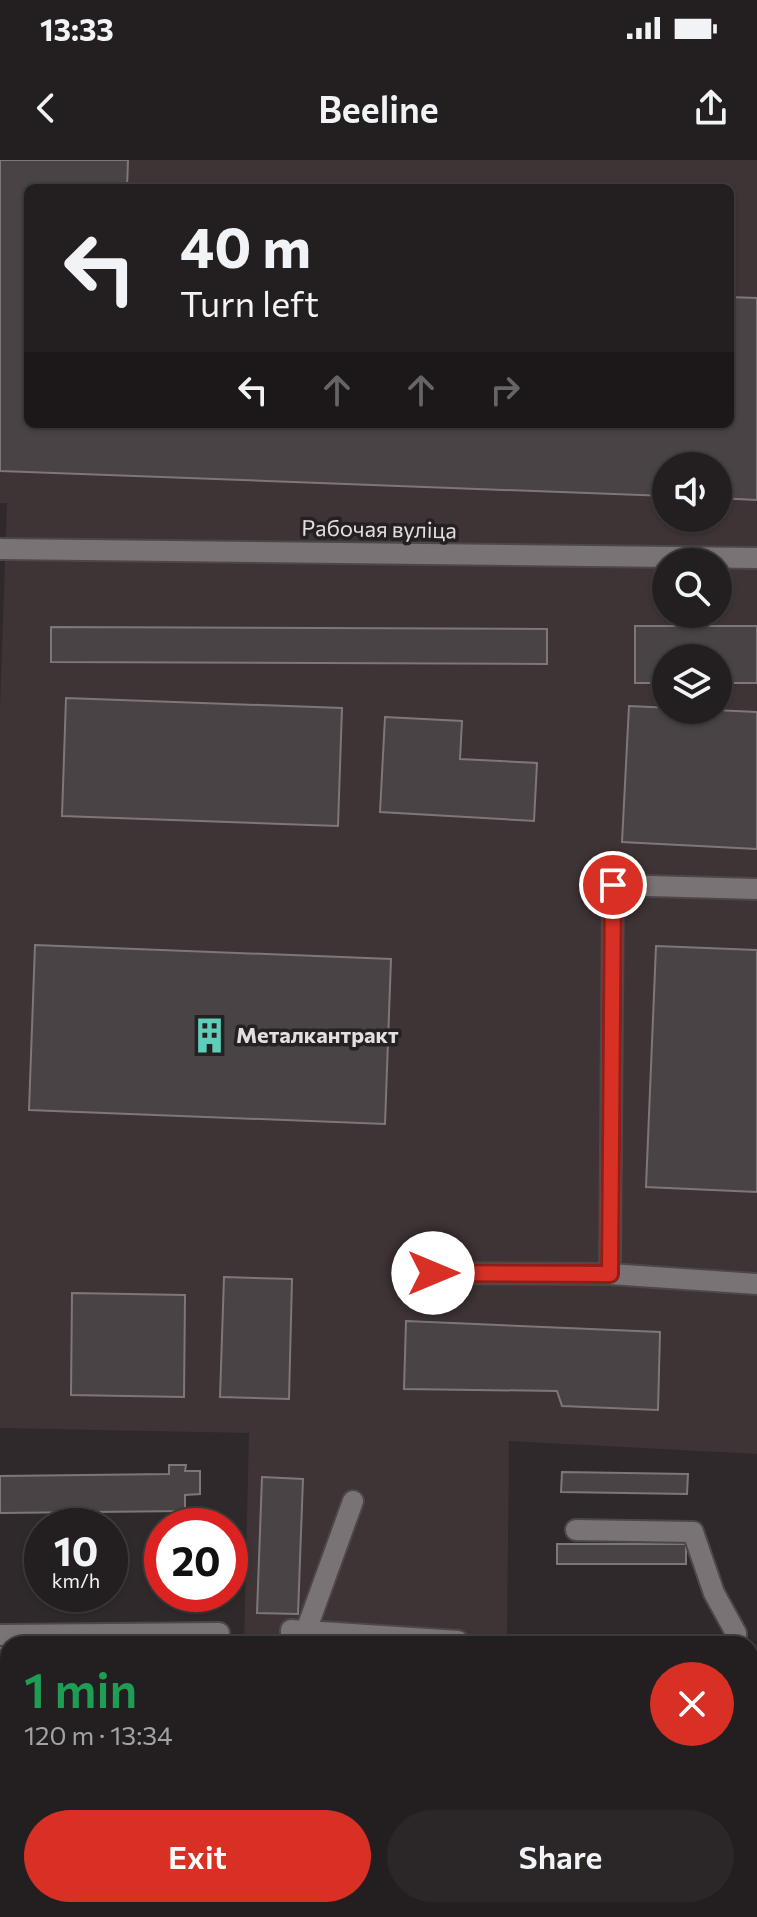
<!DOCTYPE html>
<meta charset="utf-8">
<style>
:root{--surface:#231f20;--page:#2b2729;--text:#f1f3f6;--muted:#a3a2a5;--line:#403d3e;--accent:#d93025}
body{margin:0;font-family:Commissioner,sans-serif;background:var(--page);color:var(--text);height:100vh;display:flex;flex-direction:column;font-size:30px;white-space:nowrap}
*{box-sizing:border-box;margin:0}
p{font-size:26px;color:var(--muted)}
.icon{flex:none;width:44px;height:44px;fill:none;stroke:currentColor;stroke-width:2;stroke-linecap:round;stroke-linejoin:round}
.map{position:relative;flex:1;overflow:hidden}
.details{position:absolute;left:0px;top:1476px;width:758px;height:282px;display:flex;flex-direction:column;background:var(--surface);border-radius:24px 24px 0 0;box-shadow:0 2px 6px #0004,0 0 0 2px var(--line)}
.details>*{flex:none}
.banner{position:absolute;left:24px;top:24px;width:710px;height:244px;border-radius:12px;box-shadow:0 2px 6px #0004,0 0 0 2px var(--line);background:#231f20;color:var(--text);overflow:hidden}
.fabs{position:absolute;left:652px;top:292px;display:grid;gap:16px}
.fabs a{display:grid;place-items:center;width:80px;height:80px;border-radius:50%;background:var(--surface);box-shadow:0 2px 6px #0004,0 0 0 2px var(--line);font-size:40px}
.speed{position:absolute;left:24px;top:1348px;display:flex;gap:16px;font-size:40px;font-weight:700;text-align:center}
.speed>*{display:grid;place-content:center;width:104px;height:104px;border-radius:50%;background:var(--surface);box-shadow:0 2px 6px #0004,0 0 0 2px var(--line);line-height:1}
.speed small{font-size:20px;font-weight:400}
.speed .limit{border:12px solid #d22;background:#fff;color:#111}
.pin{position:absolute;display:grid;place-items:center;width:68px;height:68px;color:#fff;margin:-34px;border:4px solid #fff;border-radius:50%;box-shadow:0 2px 8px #0007}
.me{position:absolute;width:88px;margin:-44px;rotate:90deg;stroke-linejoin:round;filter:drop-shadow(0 0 6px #0008)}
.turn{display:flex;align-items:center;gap:28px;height:168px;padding:0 24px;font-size:36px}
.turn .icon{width:104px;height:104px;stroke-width:2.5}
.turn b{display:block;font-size:56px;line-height:68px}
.lanes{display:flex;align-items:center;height:76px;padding:0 24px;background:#0003;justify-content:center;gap:40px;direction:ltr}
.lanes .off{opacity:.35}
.round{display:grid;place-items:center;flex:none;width:84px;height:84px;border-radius:42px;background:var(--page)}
.summary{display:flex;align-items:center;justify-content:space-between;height:136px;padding:0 24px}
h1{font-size:48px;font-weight:600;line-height:60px;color:#1e9e55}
.cta{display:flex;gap:16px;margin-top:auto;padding:16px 24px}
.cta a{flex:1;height:92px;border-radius:48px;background:var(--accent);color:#fff;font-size:32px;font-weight:600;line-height:92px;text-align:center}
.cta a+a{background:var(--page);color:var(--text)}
.status{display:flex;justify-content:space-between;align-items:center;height:56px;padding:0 40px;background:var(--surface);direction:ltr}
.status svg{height:22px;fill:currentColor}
header{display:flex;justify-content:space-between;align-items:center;height:104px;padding:0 24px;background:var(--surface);font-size:36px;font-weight:600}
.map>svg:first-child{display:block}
</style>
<div class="status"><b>13:33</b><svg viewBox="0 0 49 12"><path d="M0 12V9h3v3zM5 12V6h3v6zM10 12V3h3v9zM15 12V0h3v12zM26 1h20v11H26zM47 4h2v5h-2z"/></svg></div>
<header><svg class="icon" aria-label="back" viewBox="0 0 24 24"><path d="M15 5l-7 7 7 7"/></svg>Beeline<svg class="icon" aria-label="share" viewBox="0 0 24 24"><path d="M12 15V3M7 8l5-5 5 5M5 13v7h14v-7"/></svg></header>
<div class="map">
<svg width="757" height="1757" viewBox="0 0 757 1757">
<rect width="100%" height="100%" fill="#2f292b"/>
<path fill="#3e3335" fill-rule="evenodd" d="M0,0H757V1294L509,1281L507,1484H244L249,1273L0,1268V547L7,343H0ZM28,28H730V264H28ZM666,306H718V358H666ZM666,402H718V454H666ZM666,498H718V550H666Z"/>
<path fill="#523940" d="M0,1654H8V1750H750V1704L757,1716V1757H0Z"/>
<path fill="#494345" stroke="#7e7779" stroke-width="2" d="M0,0H128L127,28H28V264H730V137L757,138V340L718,338V306H666V336L0,311Z
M635,466H757V523H718V498H666V523H635Z
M51,467L547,469V504L51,502Z
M66,538L342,548L338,666L62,656Z
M629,546L757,552V689L622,682Z
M385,557L462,561L460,599L537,603L534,661L380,652Z
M35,785L391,799L385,964L29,950Z
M656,786L757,790V1032L646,1027Z
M224,1117L292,1119L289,1239L220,1237Z
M72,1133L185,1135L184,1237L71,1235Z
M406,1161L660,1172L658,1250L562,1246L557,1231L404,1229Z
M169,1305H186L185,1311H200V1334L185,1335V1351L0,1353V1316L169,1314Z
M562,1312L688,1314L687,1334L561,1332Z
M262,1317L303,1319L298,1454L257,1453Z
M557,1384H686V1404H557Z
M0,1488H8V1560H0Z"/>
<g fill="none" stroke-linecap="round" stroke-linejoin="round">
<defs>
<path id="minor" d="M0,389L757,398
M433,1113L610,1114L613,725L757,729
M610,1114L757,1124
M576,1370L693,1372L714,1433L736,1473V1484
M306,1471L353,1341
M0,1475L219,1473V1484
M291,1484V1470L458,1481
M0,1654H8
M750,1669L757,1670"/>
</defs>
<use href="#minor" stroke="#4c4748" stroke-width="24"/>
<use href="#minor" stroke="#7a7375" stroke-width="20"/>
</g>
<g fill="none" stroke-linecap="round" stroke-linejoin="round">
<defs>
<path id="route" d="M433,1113L610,1114L613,725"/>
</defs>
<use href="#route" stroke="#8d1f18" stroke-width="20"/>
<use href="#route" stroke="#d93025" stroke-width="14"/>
</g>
<defs>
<symbol id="building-bare" viewBox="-9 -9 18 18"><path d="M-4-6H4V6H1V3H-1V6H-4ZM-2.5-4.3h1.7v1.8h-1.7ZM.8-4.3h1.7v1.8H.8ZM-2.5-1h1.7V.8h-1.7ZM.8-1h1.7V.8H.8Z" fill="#5dceb9" stroke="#252021" stroke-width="2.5" paint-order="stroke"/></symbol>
</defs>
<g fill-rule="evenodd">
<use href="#building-bare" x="184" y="850" width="51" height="51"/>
</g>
<g text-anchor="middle" stroke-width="7" stroke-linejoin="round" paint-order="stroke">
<g font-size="22" fill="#e3dfe0" stroke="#252021">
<text transform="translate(379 369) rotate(1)" y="8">Рабочая вуліца</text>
</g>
<g font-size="22" font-weight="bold" fill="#e3dfe0" stroke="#252021" text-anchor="start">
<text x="236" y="883">Металкантракт</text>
</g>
</g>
</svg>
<div class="fabs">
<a><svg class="icon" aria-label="sound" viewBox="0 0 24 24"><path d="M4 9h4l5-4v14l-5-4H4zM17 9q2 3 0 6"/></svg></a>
<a><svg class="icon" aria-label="search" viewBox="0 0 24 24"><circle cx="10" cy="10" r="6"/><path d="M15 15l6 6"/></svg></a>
<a><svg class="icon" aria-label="layers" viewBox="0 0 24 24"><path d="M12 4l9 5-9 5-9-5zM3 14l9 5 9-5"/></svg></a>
</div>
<div class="speed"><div>10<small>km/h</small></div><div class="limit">20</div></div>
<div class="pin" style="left:613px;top:725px;background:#d93025"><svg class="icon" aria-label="arrive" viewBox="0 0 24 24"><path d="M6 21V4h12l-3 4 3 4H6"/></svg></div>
<svg class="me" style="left:433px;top:1113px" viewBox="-20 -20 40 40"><circle r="19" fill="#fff"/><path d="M0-13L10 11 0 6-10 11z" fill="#d93025"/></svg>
<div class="banner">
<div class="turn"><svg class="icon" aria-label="left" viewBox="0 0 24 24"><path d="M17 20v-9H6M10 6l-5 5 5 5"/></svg><div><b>40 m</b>Turn left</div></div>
<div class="lanes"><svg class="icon" aria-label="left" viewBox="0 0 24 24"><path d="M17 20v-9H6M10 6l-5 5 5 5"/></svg><svg class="icon off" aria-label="ahead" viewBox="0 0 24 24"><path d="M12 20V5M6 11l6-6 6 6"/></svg><svg class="icon off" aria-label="ahead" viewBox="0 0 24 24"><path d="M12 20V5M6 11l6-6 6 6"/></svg><svg class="icon off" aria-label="right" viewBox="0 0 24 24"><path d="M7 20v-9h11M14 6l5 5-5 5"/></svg></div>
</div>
<section class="details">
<div class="summary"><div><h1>1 min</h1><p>120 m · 13:34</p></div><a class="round" style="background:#d93025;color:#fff"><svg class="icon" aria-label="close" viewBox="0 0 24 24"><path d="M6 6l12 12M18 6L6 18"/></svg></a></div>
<div class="cta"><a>Exit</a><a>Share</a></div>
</section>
</div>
